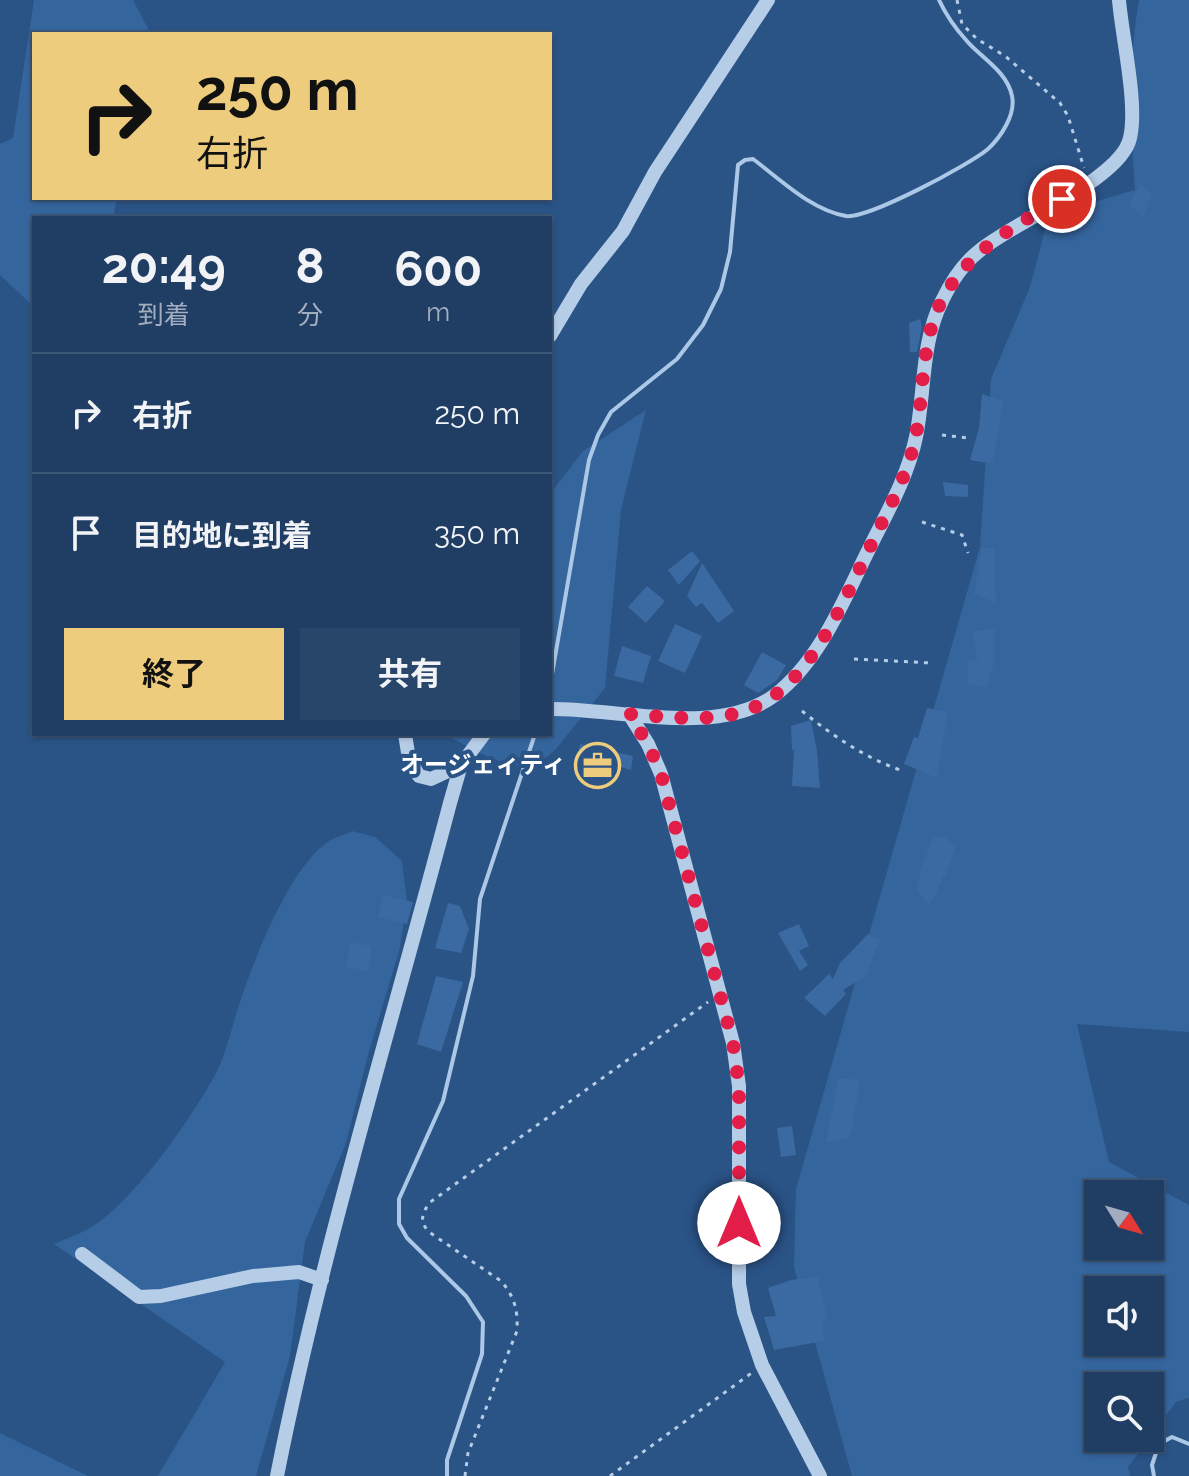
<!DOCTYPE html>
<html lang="ja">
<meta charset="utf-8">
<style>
:root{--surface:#203e64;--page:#28456a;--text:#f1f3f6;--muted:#a2aebf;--line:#3d5778;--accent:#edcc7e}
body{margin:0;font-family:Raleway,"Noto Sans JP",sans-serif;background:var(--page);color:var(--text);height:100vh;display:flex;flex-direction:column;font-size:30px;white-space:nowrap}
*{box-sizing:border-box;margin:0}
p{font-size:26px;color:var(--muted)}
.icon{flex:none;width:44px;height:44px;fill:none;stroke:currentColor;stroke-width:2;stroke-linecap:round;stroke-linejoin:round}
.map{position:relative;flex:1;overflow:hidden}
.details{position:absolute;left:32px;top:216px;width:520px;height:520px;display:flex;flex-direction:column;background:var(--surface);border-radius:0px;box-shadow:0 2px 6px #0004,0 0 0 2px var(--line)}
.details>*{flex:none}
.hud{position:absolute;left:32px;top:32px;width:520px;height:168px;border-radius:0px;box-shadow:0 2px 6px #0004,0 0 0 2px var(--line);background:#edcc7e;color:#111;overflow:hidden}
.needle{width:52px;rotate:127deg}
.tools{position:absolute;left:1084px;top:1180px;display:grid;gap:16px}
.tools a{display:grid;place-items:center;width:80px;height:80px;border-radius:0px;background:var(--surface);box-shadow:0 2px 6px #0004,0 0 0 2px var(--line);font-size:40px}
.pin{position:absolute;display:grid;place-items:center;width:68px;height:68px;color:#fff;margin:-34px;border:4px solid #fff;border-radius:50%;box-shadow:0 2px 8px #0007}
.me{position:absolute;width:88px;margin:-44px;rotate:0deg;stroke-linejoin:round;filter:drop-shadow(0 0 6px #0008)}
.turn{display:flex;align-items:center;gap:28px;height:168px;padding:0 32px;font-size:36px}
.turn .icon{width:104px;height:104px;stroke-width:2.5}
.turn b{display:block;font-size:56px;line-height:68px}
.eta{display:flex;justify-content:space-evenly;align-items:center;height:136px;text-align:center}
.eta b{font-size:48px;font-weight:700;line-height:56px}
.action{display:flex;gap:16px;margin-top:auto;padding:16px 32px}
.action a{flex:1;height:92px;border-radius:0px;background:var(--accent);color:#111;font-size:32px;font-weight:700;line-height:92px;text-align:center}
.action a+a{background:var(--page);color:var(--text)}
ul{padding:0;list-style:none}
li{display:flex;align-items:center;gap:24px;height:120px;padding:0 32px;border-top:2px solid var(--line)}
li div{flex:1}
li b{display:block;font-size:30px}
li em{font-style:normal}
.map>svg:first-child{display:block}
</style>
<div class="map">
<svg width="1189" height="1476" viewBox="0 0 1189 1476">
<rect width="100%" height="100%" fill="#2a5386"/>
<path fill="#35659d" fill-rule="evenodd" d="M34,0H133L151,34H34V198H117L113,218H34V307L0,275V144L13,138Z
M1139,0H1189V1032L1077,1024L1109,1162L1189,1205V1398L1176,1402L1150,1437V1386H1098V1438H1150L1128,1467L1130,1476H852L794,1267L796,1189L980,547L991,379L1030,287L1049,215L1135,190C1130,126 1128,64 1139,0ZM1098,1194H1150V1246H1098ZM1098,1290H1150V1342H1098Z
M646,410L621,510L605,688L556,749L532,770L490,758L444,734H550V494L583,451Z
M352,831L375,837L402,861L407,901L400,948L368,1055L346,1143L305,1242L290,1356L256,1476H158L225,1362L54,1244C65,1239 77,1235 88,1229C132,1205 195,1114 218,1069C227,1050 232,1026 239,1005C253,961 290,866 329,841C336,837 345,835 352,831Z
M0,1433L88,1476H0Z"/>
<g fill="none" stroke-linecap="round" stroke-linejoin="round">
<path stroke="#abc8e7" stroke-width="4" d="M550,686L589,460L598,435L611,412L677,359L703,325L721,289L730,252L738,165L745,160L753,159C781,180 811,210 846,216C868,219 969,165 988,149C1001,137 1016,114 1012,96C1007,71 981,58 966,40C955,28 946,15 939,0
M447,1476V1460L482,1354L483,1322L466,1296L407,1238L399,1224V1199L443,1101L473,976L480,899L535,734
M1154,1476L1152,1465L1159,1444L1172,1437L1189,1444"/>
</g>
<path fill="#3b6aa2" d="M1140,184L1152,193L1144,217L1129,205Z
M920,319L922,327L917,352H910L909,323Z
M982,394L1003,401L993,464L970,460L979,428Z
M943,482L968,485V497L945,496Z
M982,547L994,549L996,603L974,594Z
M692,551L700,561L679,585L668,570Z
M702,563L734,611L718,623L702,603L696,607L687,596Z
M647,586L665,601L646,623L628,607Z
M675,624L702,636L685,673L658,661Z
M994,629V663L987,688L968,684V659L977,661L973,631Z
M622,646L651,656L643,683L614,676Z
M762,652L786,665L777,680L758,693L744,685Z
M927,708L948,712L937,778L904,764L914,737L918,738Z
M811,720L817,751L820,788L792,786L794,750H792L791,726Z
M580,744L633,756L631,770L578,754Z
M945,837L956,846L945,877L943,876L934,899L928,904L917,890L921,869L933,838Z
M383,895L413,902L407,924L378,917Z
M448,903L460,906L469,929L461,953L435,948Z
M799,924L809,946L799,951L808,965L800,971L778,933Z
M868,934L880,939L866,976L843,990L846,994L825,1016L804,998L829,974L833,979L840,963Z
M350,942L372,946L368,971L346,967Z
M436,976L463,982L441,1052L417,1044Z
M838,1078L860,1080L852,1130L848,1138L826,1143Z
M792,1126L796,1155L781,1157L777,1128Z
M818,1277L827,1318L823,1319L824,1341L774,1350L764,1317L776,1316L768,1288L791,1280Z"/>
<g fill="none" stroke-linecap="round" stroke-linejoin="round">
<path stroke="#b6cde7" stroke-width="3" stroke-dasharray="4 6" stroke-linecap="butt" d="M957,0L962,24L977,39L1005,56L1060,103L1068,116L1084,168
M942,435L968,438
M922,522L962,535L968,553
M854,659L931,663
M802,711C833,736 865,758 903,771
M465,1476L468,1453L517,1331C518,1311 515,1297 501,1281L429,1232C419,1221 422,1215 429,1203L708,1002
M610,1476L753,1372"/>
<path stroke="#b6cde7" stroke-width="14" d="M550,336L581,284L623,231L655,172L768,0
M550,709C617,708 718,738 775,695C822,659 846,594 872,543C889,509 908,475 916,437C925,393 921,342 942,301C950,284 963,264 978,252C1012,222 1121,180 1130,138C1138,104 1122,37 1119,0
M629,714L648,744L661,774L733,1043L739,1086V1284L744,1312L762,1365L820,1476
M405,734L409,759L419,776L431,779L461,765
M82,1254L139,1297L161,1296L253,1276L299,1272L322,1280
M277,1476C322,1249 391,1027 450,803L461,765L484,734"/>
</g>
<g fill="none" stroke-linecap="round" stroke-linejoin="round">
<path stroke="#e11d48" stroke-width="14" stroke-dasharray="0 25.2" d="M739,1223V1086L733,1043L661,774L648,744L629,714C668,717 719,724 755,707C813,681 846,595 873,541C889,507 909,473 916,435C924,391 921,338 943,298C970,250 1015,225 1062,199"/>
</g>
<defs>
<symbol id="office-ring" viewBox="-11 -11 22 22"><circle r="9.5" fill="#2a5386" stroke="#edcc7e" stroke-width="1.5"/><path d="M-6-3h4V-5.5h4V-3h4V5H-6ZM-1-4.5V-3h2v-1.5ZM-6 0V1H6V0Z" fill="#edcc7e"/></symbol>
</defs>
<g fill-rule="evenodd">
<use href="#office-ring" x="572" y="740" width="51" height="51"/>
</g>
<g text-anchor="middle" stroke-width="8" stroke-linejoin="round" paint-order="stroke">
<g font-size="24" font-weight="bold" fill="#fff" stroke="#2a5386" text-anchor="end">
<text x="566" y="773">オージェィティ</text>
</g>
</g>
</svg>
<div class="tools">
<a><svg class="needle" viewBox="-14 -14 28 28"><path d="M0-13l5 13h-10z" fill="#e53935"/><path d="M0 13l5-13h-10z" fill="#a2aebf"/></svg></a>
<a><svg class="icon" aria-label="sound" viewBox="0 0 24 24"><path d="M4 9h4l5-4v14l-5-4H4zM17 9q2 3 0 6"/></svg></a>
<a><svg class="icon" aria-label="search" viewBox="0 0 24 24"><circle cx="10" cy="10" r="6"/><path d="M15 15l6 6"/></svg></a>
</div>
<div class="pin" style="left:1062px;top:199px;background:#d93025"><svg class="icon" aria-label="arrive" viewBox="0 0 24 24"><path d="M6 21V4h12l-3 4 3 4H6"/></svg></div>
<svg class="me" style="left:739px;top:1223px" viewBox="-20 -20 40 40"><circle r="19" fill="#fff"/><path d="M0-13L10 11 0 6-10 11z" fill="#e11d48"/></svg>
<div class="hud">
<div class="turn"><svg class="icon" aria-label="right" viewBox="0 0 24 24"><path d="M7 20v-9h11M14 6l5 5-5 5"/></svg><div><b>250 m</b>右折</div></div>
</div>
<section class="details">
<div class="eta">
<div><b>20:49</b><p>到着</p></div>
<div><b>8</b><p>分</p></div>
<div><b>600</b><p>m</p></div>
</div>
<ul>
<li><svg class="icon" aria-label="right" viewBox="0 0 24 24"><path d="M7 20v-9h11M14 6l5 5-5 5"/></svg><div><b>右折</b></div><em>250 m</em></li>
<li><svg class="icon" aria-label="arrive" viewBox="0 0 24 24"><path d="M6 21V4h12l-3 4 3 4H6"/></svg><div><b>目的地に到着</b></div><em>350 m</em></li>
</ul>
<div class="action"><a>終了</a><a>共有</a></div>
</section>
</div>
